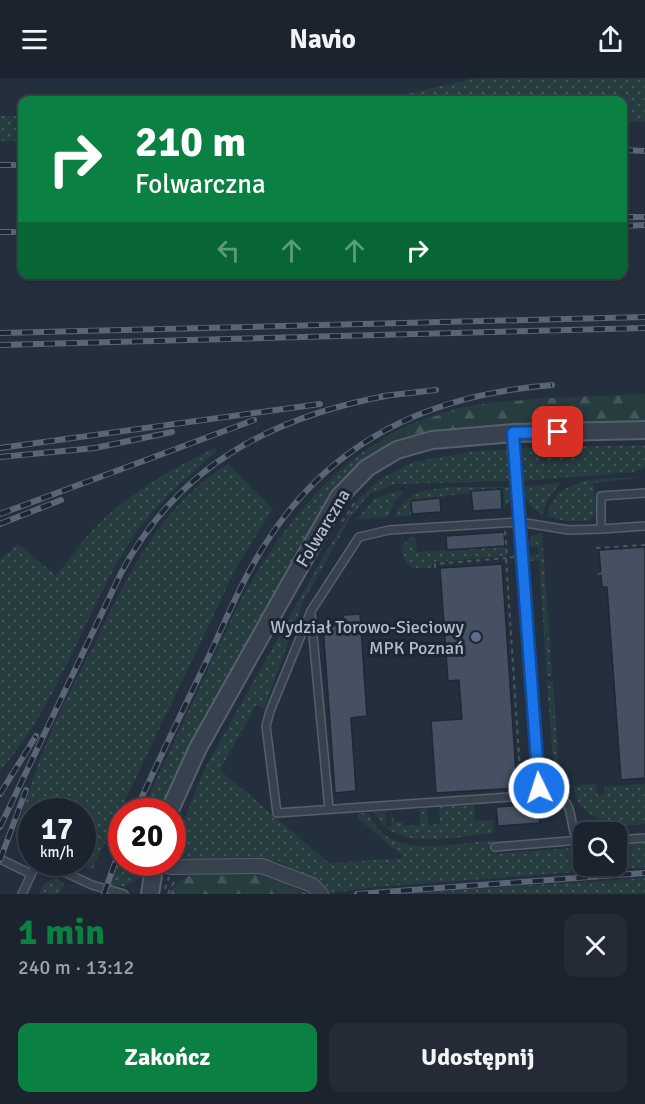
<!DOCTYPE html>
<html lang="pl">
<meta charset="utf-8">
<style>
:root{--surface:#1b232e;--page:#242b36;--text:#f1f3f6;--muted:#a0a4aa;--line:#39404a;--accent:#0b8043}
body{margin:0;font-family:Signika,sans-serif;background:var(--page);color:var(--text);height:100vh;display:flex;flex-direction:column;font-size:22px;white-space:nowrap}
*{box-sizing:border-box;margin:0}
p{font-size:20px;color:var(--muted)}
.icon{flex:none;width:33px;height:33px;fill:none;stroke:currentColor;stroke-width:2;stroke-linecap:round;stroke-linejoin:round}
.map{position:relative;height:816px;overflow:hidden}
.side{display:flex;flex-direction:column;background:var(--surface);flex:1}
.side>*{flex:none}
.top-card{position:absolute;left:18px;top:18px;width:609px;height:183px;border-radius:12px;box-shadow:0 3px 9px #0003,0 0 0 2px var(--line);background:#0b8043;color:#fff;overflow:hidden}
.controls{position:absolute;left:573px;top:744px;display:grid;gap:12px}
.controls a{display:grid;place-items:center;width:54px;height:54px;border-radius:12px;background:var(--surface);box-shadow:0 3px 9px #0003,0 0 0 2px var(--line);font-size:30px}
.speed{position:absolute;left:18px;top:720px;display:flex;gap:12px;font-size:30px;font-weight:700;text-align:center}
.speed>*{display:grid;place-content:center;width:78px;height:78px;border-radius:50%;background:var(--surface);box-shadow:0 3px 9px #0003,0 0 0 2px var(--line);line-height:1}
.speed small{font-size:15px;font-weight:400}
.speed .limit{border:9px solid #d22;background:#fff;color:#111}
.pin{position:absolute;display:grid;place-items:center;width:51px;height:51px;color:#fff;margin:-26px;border-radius:12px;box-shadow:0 3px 9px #0006}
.me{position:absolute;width:66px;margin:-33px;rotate:356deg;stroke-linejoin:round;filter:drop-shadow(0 0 4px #0008)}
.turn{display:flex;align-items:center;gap:21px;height:126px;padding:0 18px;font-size:27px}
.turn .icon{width:78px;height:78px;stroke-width:2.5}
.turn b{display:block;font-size:42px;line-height:51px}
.lanes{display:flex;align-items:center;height:57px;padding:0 18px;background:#0003;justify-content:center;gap:30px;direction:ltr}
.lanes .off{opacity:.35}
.round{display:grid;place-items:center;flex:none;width:63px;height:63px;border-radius:12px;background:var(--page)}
.headline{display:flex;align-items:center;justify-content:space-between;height:102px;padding:0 18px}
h1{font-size:36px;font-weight:800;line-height:45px;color:var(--accent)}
.button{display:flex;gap:12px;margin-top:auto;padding:12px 18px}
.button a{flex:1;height:69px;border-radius:12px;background:var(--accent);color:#fff;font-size:24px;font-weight:800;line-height:69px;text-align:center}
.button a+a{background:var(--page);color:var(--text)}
header{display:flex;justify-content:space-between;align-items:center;height:78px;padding:0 18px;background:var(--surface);font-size:27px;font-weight:800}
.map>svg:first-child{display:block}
</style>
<header><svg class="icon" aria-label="menu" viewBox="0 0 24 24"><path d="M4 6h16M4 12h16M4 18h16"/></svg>Navio<svg class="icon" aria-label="share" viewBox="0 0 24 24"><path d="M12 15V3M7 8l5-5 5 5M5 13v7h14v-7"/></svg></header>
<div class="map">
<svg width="645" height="816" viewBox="0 0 645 816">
<defs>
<pattern id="grass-dots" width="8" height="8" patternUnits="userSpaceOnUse" patternTransform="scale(1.5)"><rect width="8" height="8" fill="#263c3f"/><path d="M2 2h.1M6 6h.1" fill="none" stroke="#435659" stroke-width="1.8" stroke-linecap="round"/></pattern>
<pattern id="forest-firs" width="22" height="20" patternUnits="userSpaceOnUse" patternTransform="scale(1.5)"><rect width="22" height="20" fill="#263c3f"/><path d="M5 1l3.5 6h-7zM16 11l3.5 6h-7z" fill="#435659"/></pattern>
</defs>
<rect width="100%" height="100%" fill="#242f3e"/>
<path fill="url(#grass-dots)" d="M476,0H645V44H623L622,22H380Z
M0,38H22V63H0Z
M645,316V345L503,348L431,354L402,361L382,371L355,390L340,407L183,684L162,733L141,734L240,523C296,423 369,339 490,325C541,319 594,319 645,316Z
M645,367V390L633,394L523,403L521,370Z
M215,370L217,373C184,402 152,428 129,465C82,540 59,626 0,693V482L18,466L56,498C67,484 77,470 88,457C122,419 169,392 215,370Z
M509,371L511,403L395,406L369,416L350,440L303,524L264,631L256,627L220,692L329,785L404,780L358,740V735H368C388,784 452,765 495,762L496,776L583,769L584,788H616L617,767L645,765V789L374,809L326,816L279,783L199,784L181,779L178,771L179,755L203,694L323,479L358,422L380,401L413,384L471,374Z
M228,386L273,431L237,488L92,792L77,785L82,784V734H32L31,761L15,753C28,717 39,680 55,645C68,616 83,587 98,559C130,492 163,426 228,386Z
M645,399L594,405L596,434L589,443H565L547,438C556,394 610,402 645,399Z
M560,405L548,421L542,437L527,425L524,408Z
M451,409H512V421L504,430L503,410L411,423L412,437L394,439C406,413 426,411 451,409Z
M397,413L404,414L394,425L388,439L357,441L374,421Z
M542,454L552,598L547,599L539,483H529L528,478L538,477V469H528L532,458Z
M415,458L417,474L505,468L506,478L432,484V490H413C399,481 398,464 415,458Z
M547,603H553L560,709H552L545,703L544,696L554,695L553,688L543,689V685L553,684Z
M596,706L597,717L604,716V709L645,706V746C616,749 577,743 574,708Z
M474,727L475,743L493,742L494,755C457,758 393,776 375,734L385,733L386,749H392L391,733L394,744H402L403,748L420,747L419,731L427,730L428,747L440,746L439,729Z
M121,776L122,784L148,785C142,802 128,811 110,809Z
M54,800L64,805L59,816H39L45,805Z
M645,800V816H397Z"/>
<path fill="url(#forest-firs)" d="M645,316V343L638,345C569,347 495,342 427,355C413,357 385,372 375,370C380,359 398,353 409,348C484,317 565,320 645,316Z
M257,792L308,816H170C183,786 228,793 257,792Z"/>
<path fill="#455162" stroke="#1f2835" stroke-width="1.5" d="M501,411L502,431L473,433L471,413Z
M440,420L441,434L412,436L411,423Z
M504,454L505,468L447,472L446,458Z
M645,469V700L621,702L607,509H602L599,472Z
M502,486L517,710L436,715L431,643L462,641L459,602L448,603L440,490Z
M360,536L367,638L351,640L356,713L335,715L323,548L344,547L343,537Z
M538,726L540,745L498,748L496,729Z"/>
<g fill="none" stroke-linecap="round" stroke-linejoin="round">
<defs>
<path id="service" d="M514,355L540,716
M601,451L645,448
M311,536L329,731
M616,762L645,760
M584,763L575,757C569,740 574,723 553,716L277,735L266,648L270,633L311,533L359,459L389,452L519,444L569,452L601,451V418L645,415
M495,769L580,762
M0,781L31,796
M43,784L92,807L124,816
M22,816L37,784"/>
<path id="minor" d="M154,786L173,789L262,788L312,807L321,816"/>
<path id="tertiary" d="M169,734L198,670L309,472L339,419L367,390L397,372L432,362L514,355L645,352
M150,816L155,784"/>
</defs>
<use href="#service" stroke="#565f6c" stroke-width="10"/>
<use href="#minor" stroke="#565f6c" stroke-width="16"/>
<use href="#tertiary" stroke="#565f6c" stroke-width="20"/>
<path stroke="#44595c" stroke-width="2" stroke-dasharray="4.5 4.5" stroke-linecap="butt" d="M342,444L355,424
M505,453L507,480
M596,470L645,467
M514,479L506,480L521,708
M435,490V486L506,480
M598,496L603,495
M172,758L175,747
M178,777L175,771L181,742
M165,811L169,799
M168,816L176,800"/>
<use href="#service" stroke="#38414e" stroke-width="7"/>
<use href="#minor" stroke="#38414e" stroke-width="14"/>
<use href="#tertiary" stroke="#38414e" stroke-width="16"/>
<defs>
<path id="rail" d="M622,72L645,73
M0,87H22
M622,139H645
M622,148L645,147
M0,154H22
M0,255L645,239
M0,267L645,250
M383,318L436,312
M0,370L320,326
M0,379L95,370L172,354
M0,436L254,342
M0,446L61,422
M0,716L36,658
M135,734C159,681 184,630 209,578C226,541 242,503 264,468C331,361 430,317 552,307
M0,749L121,495C179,386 274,338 391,317
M0,782L26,712
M104,816L122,765
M357,816L645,795"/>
</defs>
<use href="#rail" stroke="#5a6575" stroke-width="6"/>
<use href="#rail" stroke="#1d2633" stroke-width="4" stroke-dasharray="11" stroke-linecap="butt"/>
</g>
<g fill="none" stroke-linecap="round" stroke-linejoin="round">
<defs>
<path id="route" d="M539,710L513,355L558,354"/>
</defs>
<use href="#route" stroke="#114b97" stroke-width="15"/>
<use href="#route" stroke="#1a73e8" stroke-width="10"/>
</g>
<circle fill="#5c6f8a" stroke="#1d2633" stroke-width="2" cx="476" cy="559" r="6"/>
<g text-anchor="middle" stroke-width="6" stroke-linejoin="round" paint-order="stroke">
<g font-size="18" fill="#b4bcc9" stroke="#1d2633">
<text transform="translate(323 450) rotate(-59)" y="6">Folwarczna</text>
</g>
<g font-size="18" fill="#b4bcc9" stroke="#1d2633" text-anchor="end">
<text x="464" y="555">Wydział Torowo-Sieciowy<tspan x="464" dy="21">MPK Poznań</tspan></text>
</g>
</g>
</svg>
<div class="controls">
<a><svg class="icon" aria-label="search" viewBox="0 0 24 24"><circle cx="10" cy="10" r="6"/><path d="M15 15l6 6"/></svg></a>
</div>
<div class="speed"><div>17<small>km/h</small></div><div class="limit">20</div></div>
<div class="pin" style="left:558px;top:354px;background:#d93025"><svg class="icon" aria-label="arrive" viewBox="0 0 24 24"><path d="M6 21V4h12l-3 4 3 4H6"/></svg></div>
<svg class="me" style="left:539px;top:710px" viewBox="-20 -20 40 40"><circle r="17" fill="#1a73e8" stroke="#fff" stroke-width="3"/><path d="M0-11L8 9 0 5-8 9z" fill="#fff"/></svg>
<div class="top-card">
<div class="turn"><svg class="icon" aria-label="right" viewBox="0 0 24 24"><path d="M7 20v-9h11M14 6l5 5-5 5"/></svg><div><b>210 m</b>Folwarczna</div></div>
<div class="lanes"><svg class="icon off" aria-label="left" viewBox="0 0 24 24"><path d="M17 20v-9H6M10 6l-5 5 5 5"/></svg><svg class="icon off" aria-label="ahead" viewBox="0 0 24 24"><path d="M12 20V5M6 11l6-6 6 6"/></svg><svg class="icon off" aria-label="ahead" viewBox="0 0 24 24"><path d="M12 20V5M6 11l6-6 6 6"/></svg><svg class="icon" aria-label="right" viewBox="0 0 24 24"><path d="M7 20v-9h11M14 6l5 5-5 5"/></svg></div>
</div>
</div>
<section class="side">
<div class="headline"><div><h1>1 min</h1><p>240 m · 13:12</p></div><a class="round"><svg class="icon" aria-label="close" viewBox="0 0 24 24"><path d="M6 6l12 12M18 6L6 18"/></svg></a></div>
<div class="button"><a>Zakończ</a><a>Udostępnij</a></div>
</section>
